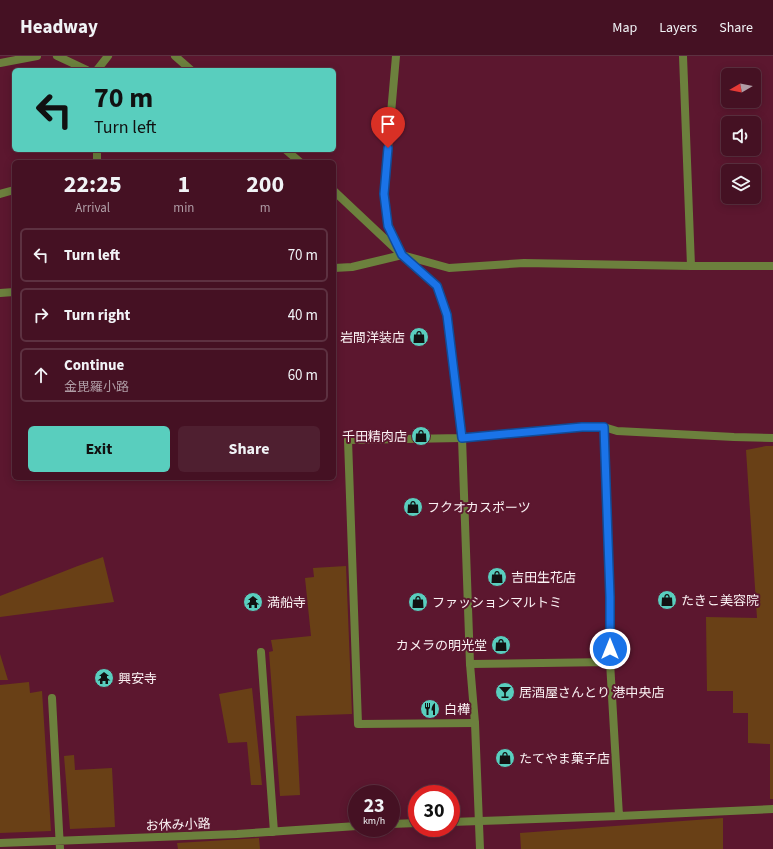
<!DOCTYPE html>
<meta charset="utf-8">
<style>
:root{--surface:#451123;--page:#4f1f30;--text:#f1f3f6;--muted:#b09da6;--line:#5d3141;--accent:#59cebe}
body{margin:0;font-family:"Source Sans 3","Noto Sans JP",sans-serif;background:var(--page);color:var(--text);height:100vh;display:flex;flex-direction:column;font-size:15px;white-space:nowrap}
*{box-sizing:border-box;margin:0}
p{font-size:13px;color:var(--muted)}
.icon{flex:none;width:22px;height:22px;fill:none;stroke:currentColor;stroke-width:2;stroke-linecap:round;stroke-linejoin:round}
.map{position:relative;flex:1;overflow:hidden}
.drawer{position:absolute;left:12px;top:104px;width:324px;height:320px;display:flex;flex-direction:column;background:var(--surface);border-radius:6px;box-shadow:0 2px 10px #0003,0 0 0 1px var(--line)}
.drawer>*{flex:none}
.banner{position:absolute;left:12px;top:12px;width:324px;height:84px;border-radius:6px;box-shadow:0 2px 10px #0003,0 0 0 1px var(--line);background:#59cebe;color:#111;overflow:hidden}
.needle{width:26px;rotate:260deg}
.fabs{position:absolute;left:721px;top:12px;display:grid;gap:8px}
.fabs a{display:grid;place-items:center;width:40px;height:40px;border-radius:6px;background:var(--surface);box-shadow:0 2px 10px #0003,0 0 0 1px var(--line);font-size:20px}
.speed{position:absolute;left:348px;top:729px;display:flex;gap:8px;font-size:20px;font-weight:700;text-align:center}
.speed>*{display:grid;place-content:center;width:52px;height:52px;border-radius:50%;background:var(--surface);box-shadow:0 2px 10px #0003,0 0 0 1px var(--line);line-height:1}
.speed small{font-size:10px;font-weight:400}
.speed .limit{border:6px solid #d22;background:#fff;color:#111}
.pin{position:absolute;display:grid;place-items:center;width:34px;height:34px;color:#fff;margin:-41px -17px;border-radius:50% 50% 50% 0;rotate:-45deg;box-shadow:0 0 4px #0007}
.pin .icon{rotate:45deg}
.me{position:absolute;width:44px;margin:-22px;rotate:0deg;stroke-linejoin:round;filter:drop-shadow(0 0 3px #0008)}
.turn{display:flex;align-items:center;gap:14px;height:84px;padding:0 16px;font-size:18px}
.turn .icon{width:52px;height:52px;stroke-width:2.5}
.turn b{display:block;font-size:28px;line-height:34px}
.eta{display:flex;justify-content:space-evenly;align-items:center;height:68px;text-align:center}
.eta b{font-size:24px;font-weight:700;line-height:28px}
.button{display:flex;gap:8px;margin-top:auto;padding:8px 16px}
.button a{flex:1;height:46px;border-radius:6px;background:var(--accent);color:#111;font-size:16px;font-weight:700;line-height:46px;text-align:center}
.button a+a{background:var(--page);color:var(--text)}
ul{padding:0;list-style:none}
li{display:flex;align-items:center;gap:12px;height:54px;margin:0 8px 6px;padding:0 8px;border:2px solid var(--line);border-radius:6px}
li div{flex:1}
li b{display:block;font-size:15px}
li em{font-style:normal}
header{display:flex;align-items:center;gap:24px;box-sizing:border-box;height:56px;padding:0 20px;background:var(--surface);border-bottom:1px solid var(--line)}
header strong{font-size:19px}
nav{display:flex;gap:22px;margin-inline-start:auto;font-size:14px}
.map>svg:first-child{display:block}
</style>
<header>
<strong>Headway</strong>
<nav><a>Map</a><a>Layers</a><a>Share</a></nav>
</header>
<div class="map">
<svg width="773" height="793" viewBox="0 0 773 793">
<rect width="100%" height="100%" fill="#5c172f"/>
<path fill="#694016" d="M766,390H773V743H770V688L748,687V657H733V635H707L706,561L757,562L746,394Z
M103,501L114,546L0,561V540C35,527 68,513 103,501Z
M346,510L352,658L296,660L300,739L280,740L269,596L273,595L271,584L311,580L305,522L314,521L313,512Z
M0,598L8,624H0Z
M29,626L30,637L42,635L51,775L0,777V629Z
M252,632L262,729H251L247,686L228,687L219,638Z
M74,699L75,714L112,712L115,771L70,773L64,700Z
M723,762V793H521L520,777Z
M259,782L260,793H178L177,787Z"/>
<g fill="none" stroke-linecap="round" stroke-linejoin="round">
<path stroke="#6c803d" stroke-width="8" d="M57,0L87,14
M396,0L384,138L388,169L402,198
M683,0L691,210
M0,7L37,0
M97,14L108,0
M97,94V106
M0,138L14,134
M334,212L352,211L402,199L449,212L524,207L691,210H773
M0,237L14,236
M261,596L274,776
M610,606L619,760
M470,608L610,606V541L604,371L617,375L734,381L773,382
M52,642L60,793
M475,667L358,668L348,384L462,382L582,371H604
M451,766L619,760L773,753
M391,768L417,767
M0,787L237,778L357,770"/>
<path stroke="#6c803d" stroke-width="8" d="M175,0L191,14
M286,94L300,106
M334,135L402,199L437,230L447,259L462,382L470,608L475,667L480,793"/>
</g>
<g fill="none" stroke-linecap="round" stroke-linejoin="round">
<defs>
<path id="route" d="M388,92L384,138L388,170L402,199L437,230L447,259L462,382L582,371H604L610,541V593"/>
</defs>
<use href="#route" stroke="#114b97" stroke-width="10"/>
<use href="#route" stroke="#1a73e8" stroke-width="7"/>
</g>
<defs>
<symbol id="shop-disc" viewBox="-11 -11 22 22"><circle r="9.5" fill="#59cebe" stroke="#5c172f"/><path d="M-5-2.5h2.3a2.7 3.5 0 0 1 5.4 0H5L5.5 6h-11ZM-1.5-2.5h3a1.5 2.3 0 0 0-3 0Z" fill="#111"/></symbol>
<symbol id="temple-disc" viewBox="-11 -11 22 22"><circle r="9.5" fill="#59cebe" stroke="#5c172f"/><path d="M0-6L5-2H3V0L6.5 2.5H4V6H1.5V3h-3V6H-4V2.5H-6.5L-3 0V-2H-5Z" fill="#111"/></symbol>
<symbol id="bar-disc" viewBox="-11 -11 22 22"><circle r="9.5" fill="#59cebe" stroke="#5c172f"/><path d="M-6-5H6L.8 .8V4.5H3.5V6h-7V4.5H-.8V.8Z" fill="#111"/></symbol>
<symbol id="restaurant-disc" viewBox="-11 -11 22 22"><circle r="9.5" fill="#59cebe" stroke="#5c172f"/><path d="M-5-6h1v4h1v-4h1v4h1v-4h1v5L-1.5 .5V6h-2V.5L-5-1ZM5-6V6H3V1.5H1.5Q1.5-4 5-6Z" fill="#111"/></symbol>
</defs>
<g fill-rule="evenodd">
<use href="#shop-disc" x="408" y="270" width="22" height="22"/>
<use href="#shop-disc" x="410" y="369" width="22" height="22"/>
<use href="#shop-disc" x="402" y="440" width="22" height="22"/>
<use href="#shop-disc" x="486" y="510" width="22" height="22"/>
<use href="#shop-disc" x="656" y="533" width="22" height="22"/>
<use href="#temple-disc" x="242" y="535" width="22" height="22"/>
<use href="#shop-disc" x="407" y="535" width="22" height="22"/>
<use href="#shop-disc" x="490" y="578" width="22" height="22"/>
<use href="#temple-disc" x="93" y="611" width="22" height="22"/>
<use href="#bar-disc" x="494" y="625" width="22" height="22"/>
<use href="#restaurant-disc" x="419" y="642" width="22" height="22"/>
<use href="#shop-disc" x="494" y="691" width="22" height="22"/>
</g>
<g text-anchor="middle" stroke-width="4" stroke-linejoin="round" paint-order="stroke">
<g font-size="13" fill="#faf1f3" stroke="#5c172f" text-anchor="start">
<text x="405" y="286" text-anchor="end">岩間洋装店</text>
<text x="407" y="385" text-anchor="end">千田精肉店</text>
<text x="427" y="456">フクオカスポーツ</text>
<text x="511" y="526">吉田生花店</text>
<text x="681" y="549">たきこ美容院</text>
<text x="267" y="551">満船寺</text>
<text x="432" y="551">ファッションマルトミ</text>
<text x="487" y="594" text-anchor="end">カメラの明光堂</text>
<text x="118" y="627">興安寺</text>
<text x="519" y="641">居酒屋さんとり 港中央店</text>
<text x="444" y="658">白樺</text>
<text x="519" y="707">たてやま菓子店</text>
</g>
<g font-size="13" fill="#faf1f3" stroke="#5c172f">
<text transform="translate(178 768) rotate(-2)" y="5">お休み小路</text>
</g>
</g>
</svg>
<div class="fabs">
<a><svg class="needle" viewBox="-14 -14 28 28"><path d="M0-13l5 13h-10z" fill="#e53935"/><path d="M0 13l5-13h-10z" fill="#b09da6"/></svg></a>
<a><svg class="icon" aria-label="sound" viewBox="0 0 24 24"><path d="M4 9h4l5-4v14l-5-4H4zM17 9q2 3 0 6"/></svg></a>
<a><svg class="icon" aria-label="layers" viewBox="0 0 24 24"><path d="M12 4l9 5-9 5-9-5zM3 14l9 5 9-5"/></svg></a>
</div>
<div class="speed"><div>23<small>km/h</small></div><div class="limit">30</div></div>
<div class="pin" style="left:388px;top:92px;background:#d93025"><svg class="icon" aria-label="arrive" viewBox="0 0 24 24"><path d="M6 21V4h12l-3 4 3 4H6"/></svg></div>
<svg class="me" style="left:610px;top:593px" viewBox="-20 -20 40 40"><circle r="17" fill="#1a73e8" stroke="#fff" stroke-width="3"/><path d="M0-11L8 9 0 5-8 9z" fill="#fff"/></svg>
<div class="banner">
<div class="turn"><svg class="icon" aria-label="left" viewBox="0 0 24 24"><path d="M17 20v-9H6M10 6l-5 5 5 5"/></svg><div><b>70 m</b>Turn left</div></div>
</div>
<section class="drawer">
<div class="eta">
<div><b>22:25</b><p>Arrival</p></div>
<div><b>1</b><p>min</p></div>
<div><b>200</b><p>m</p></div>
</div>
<ul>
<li><svg class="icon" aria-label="left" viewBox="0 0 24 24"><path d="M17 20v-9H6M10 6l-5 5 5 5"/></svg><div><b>Turn left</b></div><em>70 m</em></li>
<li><svg class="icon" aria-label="right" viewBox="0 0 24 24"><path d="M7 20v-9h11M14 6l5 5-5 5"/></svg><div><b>Turn right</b></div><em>40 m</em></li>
<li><svg class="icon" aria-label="ahead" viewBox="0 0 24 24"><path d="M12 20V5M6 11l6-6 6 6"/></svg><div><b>Continue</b><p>金毘羅小路</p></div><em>60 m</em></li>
</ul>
<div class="button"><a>Exit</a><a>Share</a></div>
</section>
</div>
